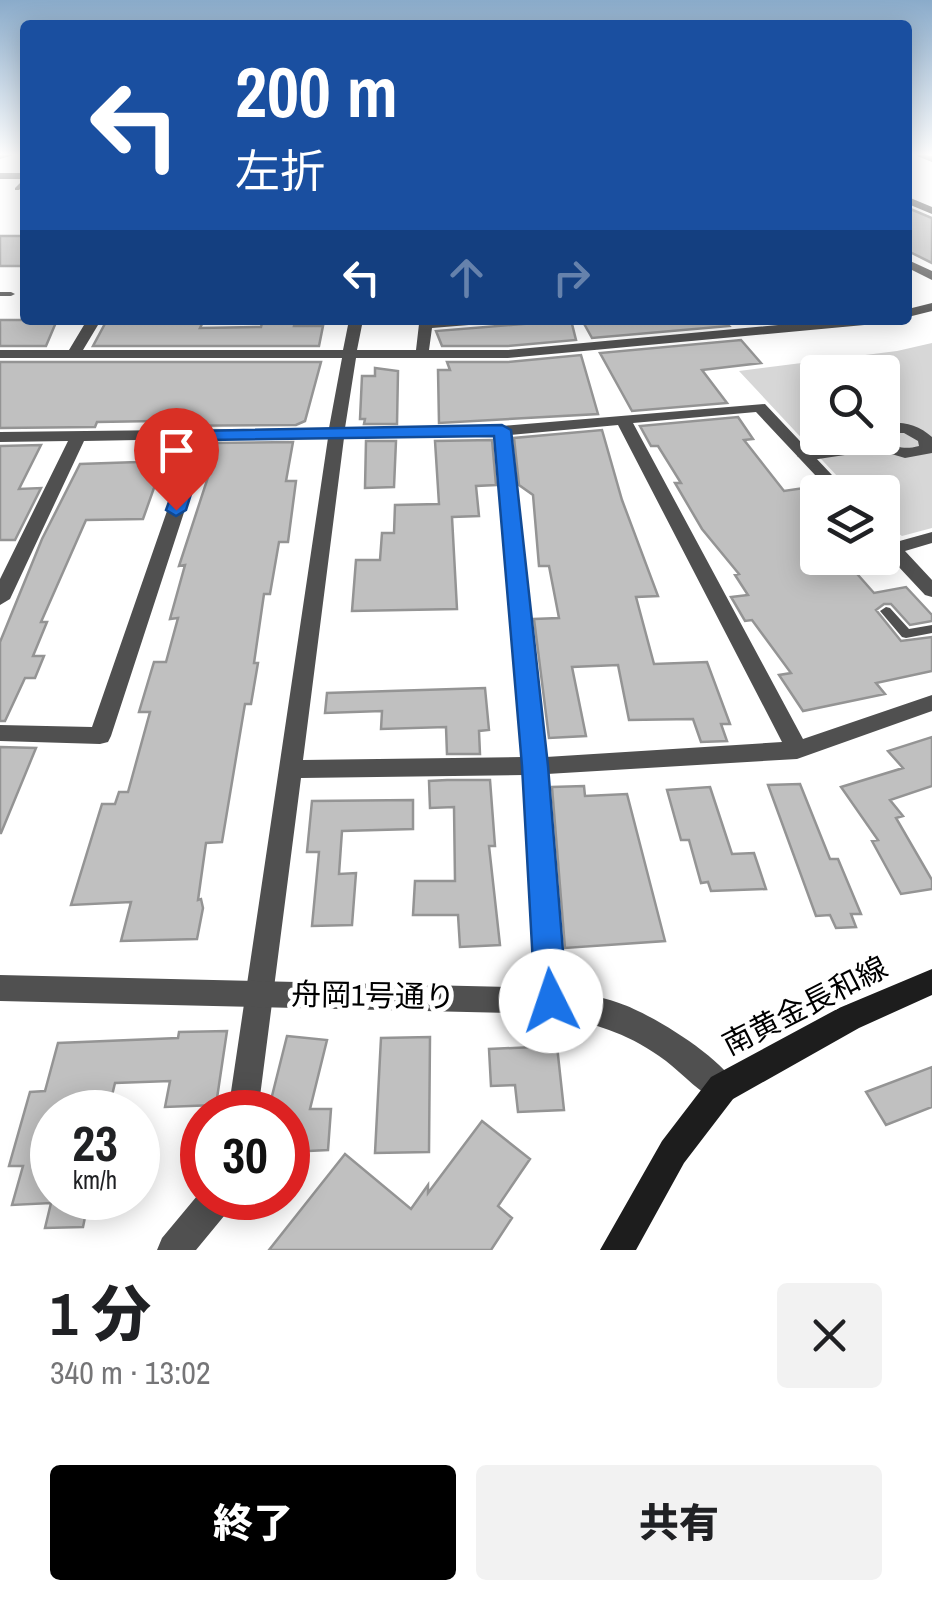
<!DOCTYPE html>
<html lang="ja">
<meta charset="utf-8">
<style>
:root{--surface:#fff;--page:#f2f2f2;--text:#202124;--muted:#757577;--accent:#000}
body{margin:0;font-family:"Archivo Narrow","Noto Sans JP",sans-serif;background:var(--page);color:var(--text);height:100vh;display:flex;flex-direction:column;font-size:38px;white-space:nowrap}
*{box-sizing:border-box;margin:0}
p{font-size:32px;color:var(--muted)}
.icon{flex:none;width:55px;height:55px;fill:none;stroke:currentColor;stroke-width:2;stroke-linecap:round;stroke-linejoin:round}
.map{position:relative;height:1250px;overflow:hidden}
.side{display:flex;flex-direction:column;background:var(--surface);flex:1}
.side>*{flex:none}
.top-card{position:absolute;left:20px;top:20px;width:892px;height:305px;border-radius:10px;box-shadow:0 5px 25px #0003;background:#1a4fa0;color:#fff;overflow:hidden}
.fabs{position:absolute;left:800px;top:355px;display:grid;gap:20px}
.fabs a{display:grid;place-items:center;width:100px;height:100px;border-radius:10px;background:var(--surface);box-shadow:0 5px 25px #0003;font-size:50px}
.speed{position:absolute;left:30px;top:1090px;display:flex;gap:20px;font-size:50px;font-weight:700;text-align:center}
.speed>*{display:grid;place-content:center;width:130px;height:130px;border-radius:50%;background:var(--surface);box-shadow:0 5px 25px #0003;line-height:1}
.speed small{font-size:25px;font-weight:400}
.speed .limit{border:15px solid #d22;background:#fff;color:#111}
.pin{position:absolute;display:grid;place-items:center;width:85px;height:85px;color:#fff;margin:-102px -42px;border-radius:50% 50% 50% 0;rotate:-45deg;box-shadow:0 0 10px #0007}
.pin .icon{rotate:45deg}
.me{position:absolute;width:110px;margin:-55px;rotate:356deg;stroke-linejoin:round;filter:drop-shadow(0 0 8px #0008)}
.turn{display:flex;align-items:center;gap:35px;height:210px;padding:0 50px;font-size:45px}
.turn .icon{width:130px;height:130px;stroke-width:2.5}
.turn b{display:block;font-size:70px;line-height:85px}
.lanes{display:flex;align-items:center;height:95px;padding:0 50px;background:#0003;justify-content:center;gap:50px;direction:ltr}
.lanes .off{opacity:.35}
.round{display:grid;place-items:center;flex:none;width:105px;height:105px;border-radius:10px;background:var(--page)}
.head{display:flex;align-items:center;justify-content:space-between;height:170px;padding:0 50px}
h1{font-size:60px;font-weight:800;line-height:75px}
.cta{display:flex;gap:20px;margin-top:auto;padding:20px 50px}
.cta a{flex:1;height:115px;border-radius:10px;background:var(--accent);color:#fff;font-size:40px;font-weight:800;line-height:115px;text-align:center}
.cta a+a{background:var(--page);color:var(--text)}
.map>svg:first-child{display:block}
</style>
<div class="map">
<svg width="932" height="1250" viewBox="0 0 932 1250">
<rect width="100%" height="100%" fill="#fff"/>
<path fill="#d7d7d7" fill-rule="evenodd" d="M932,343V528L902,536L883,523L882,492H852L739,371L897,351ZM818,372H882V438H818Z"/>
<path fill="#c0c0c0" stroke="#949494" stroke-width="2.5" d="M908,208L932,218V263L908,251Z
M0,236H25V266H0Z
M0,320H57L46,346H0Z
M107,320H204L200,328L261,327L262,323L295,322L294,326H323L319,346H93Z
M571,320L576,340L508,346H442L436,331Z
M582,320H723L729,326L592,338Z
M741,340L761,363L702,370L727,403L632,411L600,353Z
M581,355L598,414L439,423L438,370H450L447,362H508Z
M0,362H321L305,421L296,425L153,426L156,421L97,422L95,427L0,428Z
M375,368L398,371L397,424H364L365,419H360L362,376H375Z
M738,417L753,439L744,440L784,491L818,486V558H843L874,593L906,587L932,615V621L910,625L891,604H884L876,610L901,641L932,637V671L876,683L885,694L803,711L779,675L791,673L752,620L745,621L731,597L748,595L735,575L739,574L702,529L675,483H681L658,446H651L640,426Z
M602,430L622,500L658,596L636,597L654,664L707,662L730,724H721L727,741L701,742L693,719L629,720L618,665L572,667L586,736L549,738L534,619L559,618L549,566H539L533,495L519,485L514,438Z
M492,440L496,485L476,486L479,516L452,517L457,609L352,611L356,560H380L382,533H394L395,505L439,504L435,441Z
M366,441H396L394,487L365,488Z
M293,442L286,481H296L288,542H279L270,594H264L254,663H258L251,704H245L222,842L206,843L198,900L201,899L203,908L197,939L121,941L131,902L71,905L102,804H115L119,792H128L150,712H139L154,662H166L178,618L170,619L185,565L179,566L210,471L202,468L211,443Z
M187,443L178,468H161L143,519L86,520L41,622H47L33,656H44L35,678H25L5,721H0V642L42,539L80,464L138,462L146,444Z
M41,445L19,489L41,488L15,540H0V446Z
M485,688L489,730L479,731L480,754H447L446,727L381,729L382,711L325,713L327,693Z
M932,737V786L890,800L903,816L896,818L932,880V889L901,894L872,841L878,840L841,787L903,768L888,751Z
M0,747L36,748L1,833H0Z
M447,780H490L495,846H489L500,945L460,947L458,915H413L415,881H455L454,807L430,808L429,781Z
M800,784L830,859H838L861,914H851L856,927L836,928L830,915L816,916L768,785Z
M584,786L585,796L627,794L665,941L565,948L552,787Z
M710,787L732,854L754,853L766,889L711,891L708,882L701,883L689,840H681L667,790Z
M413,800V829L342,831L339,874L356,873L352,925L312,926L319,852H307L312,801Z
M227,1031L216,1105L165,1107L170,1081L115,1083L108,1112H52V1198H89L83,1227L45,1228L51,1203L12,1205L23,1166H9L30,1092L45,1091L58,1043L178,1038L179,1032Z
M287,1036L327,1040L310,1109H331L328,1150L288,1152V1112H268Z
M430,1037L429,1152L375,1153L381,1038Z
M557,1046L564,1110L518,1112L515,1085L491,1086L489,1049Z
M932,1067V1107L886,1125L866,1092Z
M482,1121L530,1159L498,1206L512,1218L491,1250H269L345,1154L411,1209L428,1185V1193Z"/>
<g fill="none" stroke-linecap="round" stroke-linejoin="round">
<path fill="#505050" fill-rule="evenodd" d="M25,178V184L19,190H15V188Z
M0,292H11L15,294L11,296H0Z
M886,607L890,608L909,629L932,625V633L906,638L902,637L880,611Z"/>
<path fill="#505050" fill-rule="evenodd" d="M882,423C901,421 918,424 932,437V453L905,458L878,450L805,461L797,456L805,451L869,442L866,438C891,438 894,453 919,446L918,441L904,433H882Z"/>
<path fill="#505050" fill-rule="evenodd" d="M0,154H17L0,159Z
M915,154L932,156V162L917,156Z
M0,173H25V179H0Z
M908,260L932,271V280L908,268Z
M932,303V311L908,317V309Z
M87,320H101L83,350H343L349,320H363L357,350H416L419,324L426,320H488L481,324L432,328L429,350H508L832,320H882L875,324L508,358H356L345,428L502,426L765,404L848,492H831L756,412L633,423L803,739L932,695V711L797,759L547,774L565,1001L561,1010L551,1014L541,1010L537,1001L524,775L301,778L258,1112H228L328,438L208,439L111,736L108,742L100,744L0,741V725L92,727L192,439L84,441L10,599L0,605V579L68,441L0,442V432L329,428L342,358H0V350H69ZM618,425L782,742L546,757L510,435ZM495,436L523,757L303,760L344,438Z
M932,532V543L905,551L932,580V597L925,595L882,549V533L896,542Z
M202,1190V1198H233L229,1210L196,1250H157L162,1238Z"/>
<path fill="#505050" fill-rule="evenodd" d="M908,197L932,207V214L908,204Z
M0,975L551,988C573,993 598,995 619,1003C650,1013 725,1059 737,1088L733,1099L722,1103C700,1094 684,1075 666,1061C629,1033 595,1024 551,1014L0,1001Z"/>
<path fill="#1d1d1d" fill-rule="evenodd" d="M932,969V995L859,1028L733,1099L684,1163L636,1250H600L662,1141L711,1077L839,1008Z"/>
</g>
<linearGradient id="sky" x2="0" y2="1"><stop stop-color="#8aabca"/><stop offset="0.47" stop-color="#fff"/><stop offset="1" stop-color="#fff" stop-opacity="0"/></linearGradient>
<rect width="932" height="329" fill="url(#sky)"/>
<path fill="#1a73e8" stroke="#114b97" stroke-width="2.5" d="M502,425L511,430L548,766L567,1001L562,1011L551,1016L540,1011L535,1001L522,766L494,436L208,440L186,510L176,516L166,510L195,431Z"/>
<g text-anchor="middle" stroke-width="10" stroke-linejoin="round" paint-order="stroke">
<g font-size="30" fill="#000" stroke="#fff">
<text transform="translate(373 996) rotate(1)" y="10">舟岡1号通り</text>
<text transform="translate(805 1006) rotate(-27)" y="10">南黄金長和線</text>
</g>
</g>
</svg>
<div class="fabs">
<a><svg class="icon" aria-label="search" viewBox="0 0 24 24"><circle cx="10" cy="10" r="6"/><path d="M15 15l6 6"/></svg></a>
<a><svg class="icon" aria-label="layers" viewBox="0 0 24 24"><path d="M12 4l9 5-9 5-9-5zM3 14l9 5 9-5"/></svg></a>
</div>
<div class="speed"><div>23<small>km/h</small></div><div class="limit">30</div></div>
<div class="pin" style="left:176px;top:510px;background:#d93025"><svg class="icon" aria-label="arrive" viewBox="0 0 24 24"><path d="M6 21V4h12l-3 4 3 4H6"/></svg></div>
<svg class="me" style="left:551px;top:1001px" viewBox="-20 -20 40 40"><circle r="19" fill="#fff"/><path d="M0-13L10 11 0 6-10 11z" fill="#1a73e8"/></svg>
<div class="top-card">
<div class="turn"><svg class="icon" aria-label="left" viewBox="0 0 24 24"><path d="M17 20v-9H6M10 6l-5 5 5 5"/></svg><div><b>200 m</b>左折</div></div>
<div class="lanes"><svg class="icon" aria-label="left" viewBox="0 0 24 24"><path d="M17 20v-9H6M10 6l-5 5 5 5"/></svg><svg class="icon off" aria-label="ahead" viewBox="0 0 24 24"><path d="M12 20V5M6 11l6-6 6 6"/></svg><svg class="icon off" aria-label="right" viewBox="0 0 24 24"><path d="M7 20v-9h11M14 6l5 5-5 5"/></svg></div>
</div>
</div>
<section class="side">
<div class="head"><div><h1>1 分</h1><p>340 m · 13:02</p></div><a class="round"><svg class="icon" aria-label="close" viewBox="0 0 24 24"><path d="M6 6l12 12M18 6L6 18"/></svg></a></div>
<div class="cta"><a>終了</a><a>共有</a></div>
</section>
